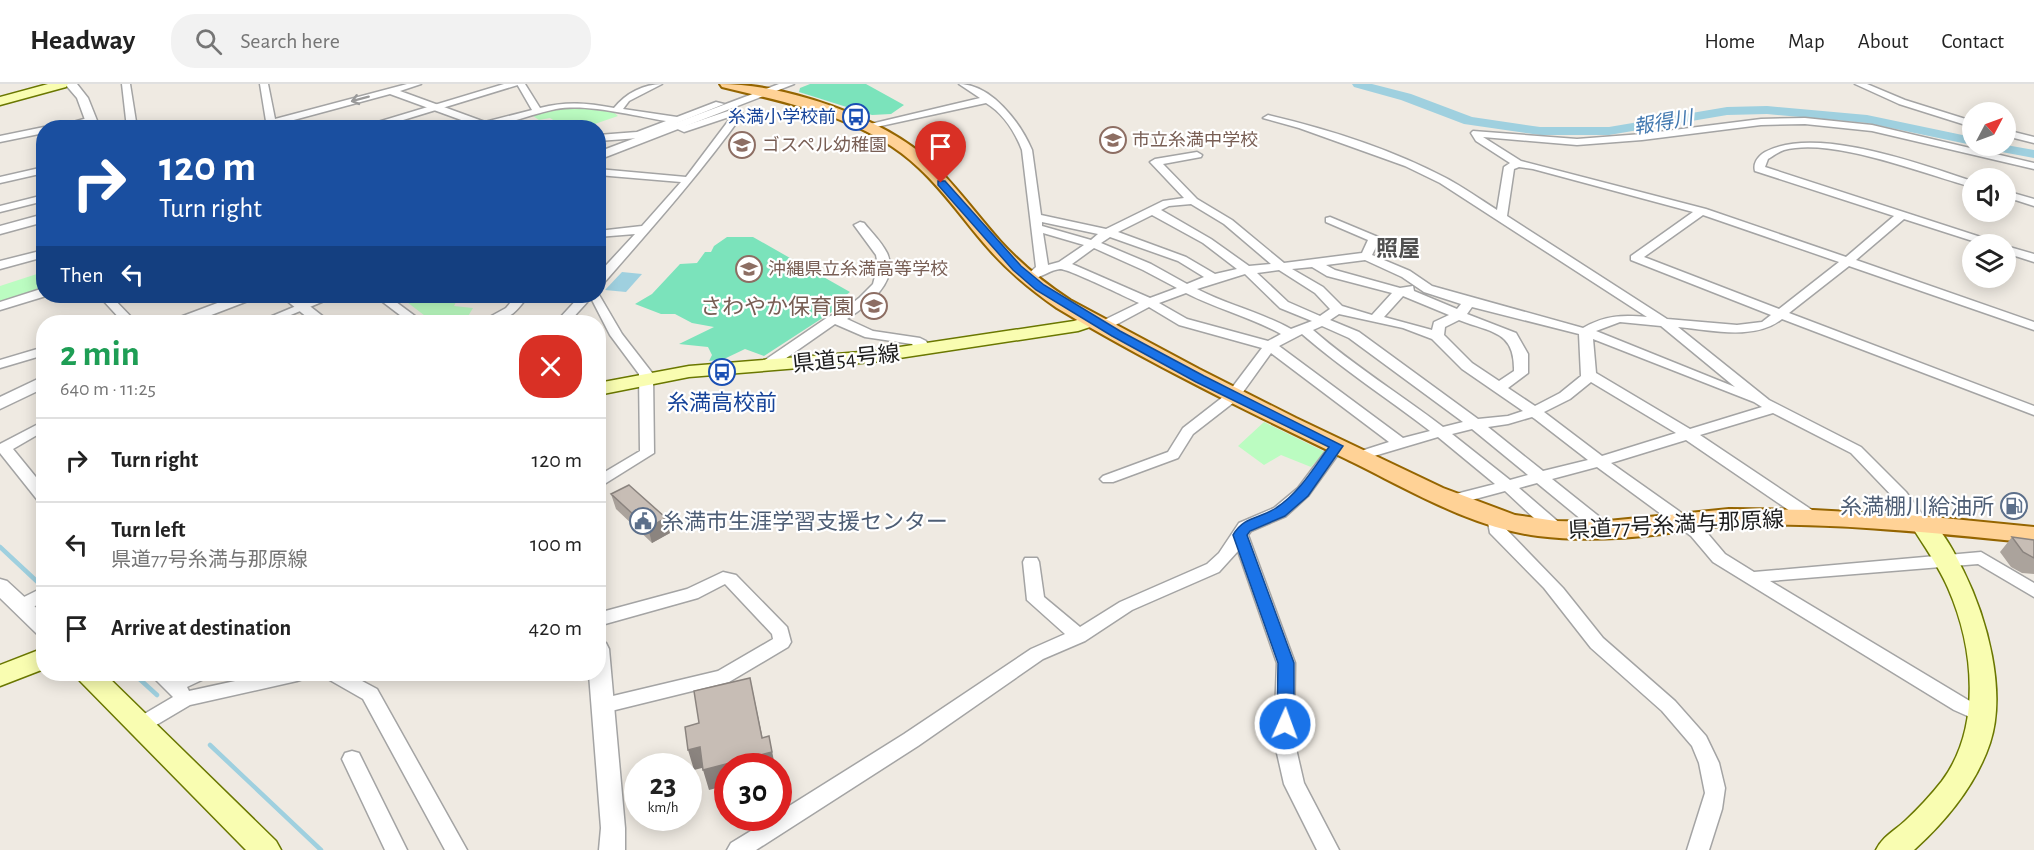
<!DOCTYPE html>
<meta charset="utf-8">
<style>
:root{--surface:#fff;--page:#f2f2f2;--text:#222;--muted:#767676;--line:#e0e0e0}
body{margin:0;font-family:"Alegreya Sans","Noto Sans JP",sans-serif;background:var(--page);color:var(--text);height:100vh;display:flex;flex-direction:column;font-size:22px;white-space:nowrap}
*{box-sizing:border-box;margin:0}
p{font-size:20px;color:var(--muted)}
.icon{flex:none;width:33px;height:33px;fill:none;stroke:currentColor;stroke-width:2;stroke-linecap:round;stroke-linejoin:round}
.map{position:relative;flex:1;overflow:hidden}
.details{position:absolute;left:36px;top:231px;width:570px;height:366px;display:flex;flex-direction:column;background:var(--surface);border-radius:24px;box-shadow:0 3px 15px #0003}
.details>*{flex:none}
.hud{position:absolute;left:36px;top:36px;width:570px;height:183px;border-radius:24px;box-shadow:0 3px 15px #0003;background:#1a4fa0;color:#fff;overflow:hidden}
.needle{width:39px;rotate:49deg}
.buttons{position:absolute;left:1962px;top:18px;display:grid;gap:12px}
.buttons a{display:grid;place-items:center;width:54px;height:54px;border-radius:50%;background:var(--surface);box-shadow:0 3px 15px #0003;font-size:30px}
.speed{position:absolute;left:624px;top:669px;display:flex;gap:12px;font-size:30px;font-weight:700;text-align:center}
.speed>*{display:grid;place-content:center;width:78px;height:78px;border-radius:50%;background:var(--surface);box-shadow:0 3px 15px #0003;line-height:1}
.speed small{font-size:15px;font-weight:400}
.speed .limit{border:9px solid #d22;background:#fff;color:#111}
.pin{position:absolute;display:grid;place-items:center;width:51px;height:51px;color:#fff;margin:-62px -26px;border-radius:50% 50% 50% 0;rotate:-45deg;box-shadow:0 0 6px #0007}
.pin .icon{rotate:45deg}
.me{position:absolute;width:66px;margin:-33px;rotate:2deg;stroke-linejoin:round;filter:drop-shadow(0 0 4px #0008)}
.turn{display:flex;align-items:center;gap:21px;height:126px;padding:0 24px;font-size:27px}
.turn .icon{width:78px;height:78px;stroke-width:2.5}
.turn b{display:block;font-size:42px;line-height:51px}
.then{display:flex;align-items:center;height:57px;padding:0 24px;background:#0003;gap:12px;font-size:22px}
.round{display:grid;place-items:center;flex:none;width:63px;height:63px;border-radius:24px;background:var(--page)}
.head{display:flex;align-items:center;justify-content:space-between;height:102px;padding:0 24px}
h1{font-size:36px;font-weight:700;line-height:45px;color:#1e9e55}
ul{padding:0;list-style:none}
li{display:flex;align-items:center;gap:18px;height:84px;padding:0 24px;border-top:2px solid var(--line)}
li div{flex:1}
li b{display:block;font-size:22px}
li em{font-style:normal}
header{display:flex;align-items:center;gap:36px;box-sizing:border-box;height:84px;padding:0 30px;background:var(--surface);border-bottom:2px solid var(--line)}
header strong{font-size:28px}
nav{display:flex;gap:33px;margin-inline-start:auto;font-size:21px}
.search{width:420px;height:54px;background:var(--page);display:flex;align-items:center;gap:15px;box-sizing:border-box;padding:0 21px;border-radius:24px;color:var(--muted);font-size:22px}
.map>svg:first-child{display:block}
</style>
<header>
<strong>Headway</strong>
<div class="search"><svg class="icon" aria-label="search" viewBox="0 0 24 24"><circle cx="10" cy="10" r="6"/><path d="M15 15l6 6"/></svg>Search here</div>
<nav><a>Home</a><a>Map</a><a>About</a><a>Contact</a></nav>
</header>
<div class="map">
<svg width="2034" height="766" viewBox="0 0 2034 766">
<rect width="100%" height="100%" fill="#efeae2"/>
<path fill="#bbfcc1" d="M586,22L612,27L618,32L583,44L560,43L563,42L550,34L539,36L533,32L553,25Z
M43,188V206L0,220V202Z
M412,212H459L454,222L473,224L467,234L471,238H433L403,215Z
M1264,338L1325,368L1311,383L1281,371L1264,381L1238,362Z"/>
<path fill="#7be3bb" d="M810,0H866L904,21L891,30L872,31L799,8L800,4Z
M727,153H753L850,208L836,219L841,222L764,272L745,265L724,275L709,277L712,271L708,263L679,260L714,243L692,239L675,230H661L635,220L652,210L680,180L697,179L705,168H711L714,162Z"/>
<path fill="#9fd0df" d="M622,188L642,190L626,208L605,206Z"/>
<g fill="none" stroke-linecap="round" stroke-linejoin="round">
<path stroke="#9fd0df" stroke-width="4.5" d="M0,463L44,504
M134,590L157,611
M210,661L321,766"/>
<path fill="#9fd0df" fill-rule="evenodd" d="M1352,0H1372L1411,10L1472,33L1540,43H1609L1727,23L1767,22L1867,31L1972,53V61L1867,39L1767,30L1727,31L1609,51H1540L1464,40L1401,16L1354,3Z
M2006,61L2034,66V74L1991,66L1984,62Z"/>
<defs>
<path id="minor" d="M122,0H130L137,44H127Z
M260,0H268L275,35L407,0H421L400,7L485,38L532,26L517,0H525L540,24C566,17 588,19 614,24C626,9 644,0 662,0L629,17L623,25L677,33L716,18L724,20L677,39L684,42L731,26L743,30C699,91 651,145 602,201L598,202V190L635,150L598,153V147L642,142L681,98L598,91V85L686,93L732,32L684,48L671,42L639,54L598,57V51L637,48L666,37C634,32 587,19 556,25C527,31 500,44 471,44L475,41L390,10L264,44H247L266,37Z
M959,0C991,0 1020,38 1032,66L1041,131L1106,145L1163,117L1184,114L1150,78L1155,75L1197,68L1202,71L1201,73L1163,80L1197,115L1232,136L1284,179L1362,169L1368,156L1326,138V134L1330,133L1378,153L1380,155L1372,171L1410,187L1432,202L1583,244C1605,231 1623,231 1647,233L1440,99L1405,82L1299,44L1263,34L1268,31C1328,45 1391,65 1446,94C1463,103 1480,115 1497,126L1504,83L1510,79L1476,57L1471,49L1473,47L1577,55L1642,50L1761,35L1805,34L1872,41L2034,79V85L1872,47L1805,40L1761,41L1642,56L1577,61L1483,53L1521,77L1706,125L1846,173L1894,132L1755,87C1753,80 1757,73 1765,68C1815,41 1920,80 1972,97V103C1923,90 1833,53 1784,66C1778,68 1773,72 1768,75L1765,83L1996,158L1997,160H1982L1904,135L1856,176L2034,238V246L1849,182L1789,229L2034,322V331L1782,235C1754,257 1712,246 1678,243L1769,316L1861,363L1906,408L1930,441L1928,445H1916L1896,416L1851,369L1773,329L1700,351L1818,430L1820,434L1818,438H1806L1686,356L1611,379L1703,444L1725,470L1754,488L1981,468L2034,499V513L1978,480L1770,497L1968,616L1988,625L1990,630L1988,635L1981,638L1954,626L1713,478L1691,452L1597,383L1552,395L1611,442L1613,446L1611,450H1599L1537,399L1519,404L1562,441L1564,445L1562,449H1550L1505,407L1453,421L1448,420L1445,416L1448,412L1495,400L1438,353L1374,372L1367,377H1357L1355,374L1364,366L1389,358L1271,269L1238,315L1193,350L1178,374L1113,398H1103L1100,395L1103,392L1168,368L1183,344L1228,309L1262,264L1179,241L1149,223L1108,245H1098L1097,242L1098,239L1139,219C1126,213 1069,185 1060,185C1049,186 1039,196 1029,194L1027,191L1036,183L1022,66C1015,48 1003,29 986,19L867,45L862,42L980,14ZM1519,83L1533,85L1693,128L1631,172V176L1771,231L1762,238L1737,241L1667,235L1507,132L1514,85ZM1191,120L1224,140L1271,180L1249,182L1211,155L1161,126L1169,122ZM1152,131L1203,159L1237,185L1215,190L1186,173L1118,148ZM1703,131L1839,178L1779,225L1644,173ZM1042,138L1098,150L1091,156L1042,142ZM1043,149L1084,161L1059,178L1048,181ZM1110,153L1178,177L1204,193L1187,200L1151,180L1101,159ZM1094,164L1143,186L1177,204L1150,214L1072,180ZM1365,176L1402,193L1424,208L1461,220L1457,225L1414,207L1413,202L1400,204L1335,186L1326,181ZM1312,183L1327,192L1392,209L1372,231L1342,222L1323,203L1292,185ZM1279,186L1315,209L1330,225L1320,232L1288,218L1257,189ZM1245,190L1280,224L1312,237L1291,245C1260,228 1228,221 1197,205ZM1186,209C1217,225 1250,233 1281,250L1268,257L1187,235L1159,219ZM1403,212L1449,231L1434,238L1432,246L1384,233ZM1472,223L1579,250L1581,292L1560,309L1535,322L1508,304L1528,289V270L1516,249L1467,230ZM1339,230L1403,244L1432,255L1462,285L1523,327L1508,332L1478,335L1359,248L1330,236ZM1459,236C1492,249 1515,247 1514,287L1499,297L1472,279L1444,251L1445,243ZM1620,238L1661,242L1735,303L1596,247ZM1322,242L1349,254L1463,338L1443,343C1400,310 1354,282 1313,246ZM1302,250C1342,285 1387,314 1430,347L1403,354L1279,262ZM1593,255L1754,318L1762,323L1690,345L1596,289ZM1591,298L1676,349L1602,372L1544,328L1570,315ZM1532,333L1535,335L1588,376L1543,387L1488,343L1508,340ZM1472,345L1528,391L1510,396L1452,350Z
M1855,0H1867L1905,16L1972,37V43L1899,20Z
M91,33L96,36L94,38L71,44H52Z
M44,43V49L0,58V52Z
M2006,46L2034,53V59L2006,52Z
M44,83V89L0,99V93Z
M2006,107L2034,115V122L2006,113Z
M44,111V117L0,128V122Z
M860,138L864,139C871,148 881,157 887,169C900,197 868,221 847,235L873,247L920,254L926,257L931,266L924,270L919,269L912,260L865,253L835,240L772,284H762L760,281L762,278L828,233L841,228L859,214L873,200L878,181L876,171L854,141Z
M2006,162L2034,170V178L2006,169Z
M44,166V173L0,185V177Z
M44,204V212H46L0,226V218Z
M598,209L622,250L653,290L654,369L598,404V392L640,367L639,290L610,251L591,214L569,238H556L580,212H598Z
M99,212H111L136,238H123Z
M320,212H336L274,238H258Z
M375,212H388L423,238H409Z
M516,212H528C515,230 507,238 484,238L486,235L506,224Z
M44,263V271L0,284V276Z
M44,337V347L13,365L44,403V419L39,418L0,369V360Z
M1337,357L1344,362L1308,412L1286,432L1251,447L1248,451L1295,579L1294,656L1304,699L1339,766H1317L1284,700L1274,656L1277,579L1238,467L1219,488L1132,526L1085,557L1043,575L918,662L756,766H727L731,759L772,734H778V729L904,650L1031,565L1065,550L1027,516L1023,478L1025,474H1037L1039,478L1044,513L1080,543L1120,518L1207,480L1219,469L1239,439L1274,424L1298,404L1332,359Z
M1495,428L1501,429L1504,443L1563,504L1603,554L1675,617L1706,652L1719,679L1725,704L1722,725L1709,766H1687L1705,709L1699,679L1692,662L1662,627L1591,564L1544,504L1490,449L1487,433L1489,429Z
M723,488L736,491L787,543L791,558L788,563L729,598L603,629L596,626L594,621L596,616L718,587L773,555L772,550L725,500L698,514L598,542V529L687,505Z
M44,503V517C34,522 25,530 14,526L11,522L14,518Z
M150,590H172L175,592L182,590H207L204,595L187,603L189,607L267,590H306L303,595L297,597L190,621L141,650L134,648L131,642L134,636L173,613Z
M325,590H349L377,605L467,766H445L363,615L328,595Z
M352,667L359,669L407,766H385L342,675L345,669Z"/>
<path id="tertiary" d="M65,0H77L88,14L100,44H88L77,14Z
M504,0H521L377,44H358Z
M779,0H794L598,76V68Z
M44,130V138L0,150V142Z
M236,212H255L253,215L193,238H172L175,235Z
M281,212H297L330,238H313Z
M44,292V304L0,325V313Z
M0,495L7,497L44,531V552L37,550L0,514Z
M598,557L606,559L609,565L625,744V766H599L601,744L589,590H598Z"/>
<path id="secondary" d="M48,0H68L66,3L0,21V13Z
M1093,231L1099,232L1102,236L1099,240L1078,247L873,278L689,293L598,311V299L689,282L873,267L1074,237Z
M1922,433C1940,438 1955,470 1963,486C1987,534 2007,607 1990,659C1976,701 1946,737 1914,766H1876C1882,753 1894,747 1905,737C1918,725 1931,711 1942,697C1982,643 1974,563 1948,504C1938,481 1924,462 1911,441L1914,436Z
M44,564V585L0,602V581Z
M76,590H105L276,757L281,766H246L80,597Z"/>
<path id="primary" d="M720,0C785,0 883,33 931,78C956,102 977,131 1000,157C1021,180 1044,199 1070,216L1199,285L1296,334L1443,404L1515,431L1556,437L1598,438L1729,425L1813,426L1923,432L2034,443V459C1934,449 1834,438 1734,441C1710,442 1686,447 1662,450C1621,455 1579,457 1538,452C1469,443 1408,405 1346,375C1249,328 1150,280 1057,224C1031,206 1008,187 988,164C965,138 945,108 919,84C865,33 791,20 722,3Z"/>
</defs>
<use href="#minor" stroke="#a4a4a4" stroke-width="3"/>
<use href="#tertiary" stroke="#a4a4a4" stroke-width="3"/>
<use href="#secondary" stroke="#6a7700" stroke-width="3"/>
<use href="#primary" stroke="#956500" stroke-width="4"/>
<use href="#minor" fill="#fff" fill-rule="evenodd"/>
<use href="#tertiary" fill="#fff" fill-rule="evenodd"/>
<use href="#secondary" fill="#f9fdb1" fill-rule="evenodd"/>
<use href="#primary" fill="#ffd296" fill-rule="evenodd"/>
</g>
<path fill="#aba39c" d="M611,410L670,449L652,459L616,425Z
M2012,453L2034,456V490L2022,489L2011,483L2000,468Z"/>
<path fill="#8b847f" d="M666,434L670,449L652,459L648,444Z
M750,594L766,670L769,652L775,682H728V701L709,706L703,686L762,654Z
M700,663L706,683L694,686L688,666Z"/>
<path fill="#c7bdb5" stroke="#8b847f" stroke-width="1.5" d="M629,401L666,434L648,444L611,410Z
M2012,453L2034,456V474L2023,468Z
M750,594L762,654L769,652L772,668L703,686L700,663L688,666L685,643L699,639L694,607Z"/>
<defs><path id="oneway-shaft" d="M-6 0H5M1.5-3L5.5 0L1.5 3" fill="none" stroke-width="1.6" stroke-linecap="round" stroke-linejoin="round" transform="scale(1.5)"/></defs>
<use stroke="#999" href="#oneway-shaft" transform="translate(360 15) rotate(165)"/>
<path fill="#1a73e8" stroke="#114b97" stroke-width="1.5" d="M938,97H945L1021,182L1044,201L1120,247L1204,292L1343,362L1308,412L1285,432L1250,447L1247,451L1294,579V640L1291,646L1285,648L1279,646L1277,640L1278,579L1233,451C1244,432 1260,435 1276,424C1299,409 1313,385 1329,363L1196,298L1112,252L1036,206L1013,186L938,101Z"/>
<defs>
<symbol id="bus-ring" viewBox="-11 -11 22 22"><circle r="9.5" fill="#fff" stroke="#1a4fb4" stroke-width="1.5"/><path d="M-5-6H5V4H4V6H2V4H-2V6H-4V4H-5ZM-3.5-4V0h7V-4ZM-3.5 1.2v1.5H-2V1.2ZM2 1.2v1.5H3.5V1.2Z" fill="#1a4fb4"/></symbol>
<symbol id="school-ring" viewBox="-11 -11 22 22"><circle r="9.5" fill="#fff" stroke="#8d6e63" stroke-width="1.5"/><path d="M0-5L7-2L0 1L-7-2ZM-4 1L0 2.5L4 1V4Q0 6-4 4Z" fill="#8d6e63"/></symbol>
<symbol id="fuel-ring" viewBox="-11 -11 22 22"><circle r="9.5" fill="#fff" stroke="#5c6f8a" stroke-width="1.5"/><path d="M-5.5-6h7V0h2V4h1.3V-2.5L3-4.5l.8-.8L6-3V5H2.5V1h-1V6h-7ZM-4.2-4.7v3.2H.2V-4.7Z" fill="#5c6f8a"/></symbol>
<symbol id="civic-ring" viewBox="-11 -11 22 22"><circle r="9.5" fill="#fff" stroke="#5c6f8a" stroke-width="1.5"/><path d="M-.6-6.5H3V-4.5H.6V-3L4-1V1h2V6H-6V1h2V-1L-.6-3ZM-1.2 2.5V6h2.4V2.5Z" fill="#5c6f8a"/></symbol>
</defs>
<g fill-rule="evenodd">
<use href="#bus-ring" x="841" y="18" width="30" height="30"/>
<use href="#school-ring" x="1098" y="41" width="30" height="30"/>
<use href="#school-ring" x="727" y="46" width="30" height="30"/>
<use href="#school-ring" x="734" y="170" width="30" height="30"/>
<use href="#school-ring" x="859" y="207" width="30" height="30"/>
<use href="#bus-ring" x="707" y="273" width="30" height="30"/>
<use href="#fuel-ring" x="1999" y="407" width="30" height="30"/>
<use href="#civic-ring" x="628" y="422" width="30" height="30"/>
</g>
<g text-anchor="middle" stroke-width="4.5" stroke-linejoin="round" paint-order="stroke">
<g font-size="18" fill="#164399" stroke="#fff" text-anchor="end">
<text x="836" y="39">糸満小学校前</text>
</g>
<g font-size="18" fill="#785e54" stroke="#fff" text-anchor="start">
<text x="1132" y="62">市立糸満中学校</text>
<text x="762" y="67">ゴスペル幼稚園</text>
<text x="768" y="191">沖縄県立糸満高等学校</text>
</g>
<g font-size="20" font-style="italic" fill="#447ab1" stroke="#fff">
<text transform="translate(1663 38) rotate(-10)" y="7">報得川</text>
</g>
<g font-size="22" font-weight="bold" fill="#505050" stroke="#fff">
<text x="1398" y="172">照屋</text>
</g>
<g font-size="22" fill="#785e54" stroke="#fff" text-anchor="end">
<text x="854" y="230">さわやか保育園</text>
</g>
<g font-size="22" fill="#1d1d1d" stroke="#fff">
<text transform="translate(846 274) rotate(-6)" y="8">県道54号線</text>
<text transform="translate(1676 440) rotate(-3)" y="8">県道77号糸満与那原線</text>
</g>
<g font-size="22" fill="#164399" stroke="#fff">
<text x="722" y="326">糸満高校前</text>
</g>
<g font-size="22" fill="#4e5e75" stroke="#fff" text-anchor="end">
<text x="1994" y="430">糸満棚川給油所</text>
<text x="662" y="445" text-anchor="start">糸満市生涯学習支援センター</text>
</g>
</g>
</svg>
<div class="buttons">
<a><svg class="needle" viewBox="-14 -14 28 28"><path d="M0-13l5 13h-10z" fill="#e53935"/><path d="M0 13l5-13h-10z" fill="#767676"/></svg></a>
<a><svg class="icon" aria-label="sound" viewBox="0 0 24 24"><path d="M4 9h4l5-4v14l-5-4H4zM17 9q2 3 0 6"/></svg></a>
<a><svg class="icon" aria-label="layers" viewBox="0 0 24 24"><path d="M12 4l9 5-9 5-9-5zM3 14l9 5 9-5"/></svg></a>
</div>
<div class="speed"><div>23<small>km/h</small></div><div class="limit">30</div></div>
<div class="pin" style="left:941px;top:99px;background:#d93025"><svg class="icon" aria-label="arrive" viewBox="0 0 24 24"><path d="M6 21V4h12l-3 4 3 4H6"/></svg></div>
<svg class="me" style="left:1285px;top:640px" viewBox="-20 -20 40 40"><circle r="17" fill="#1a73e8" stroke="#fff" stroke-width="3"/><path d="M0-11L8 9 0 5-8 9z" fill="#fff"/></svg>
<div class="hud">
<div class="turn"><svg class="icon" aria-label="right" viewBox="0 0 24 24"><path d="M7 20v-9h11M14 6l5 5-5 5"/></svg><div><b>120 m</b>Turn right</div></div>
<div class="then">Then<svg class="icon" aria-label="left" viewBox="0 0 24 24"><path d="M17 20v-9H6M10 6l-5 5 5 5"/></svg></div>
</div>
<section class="details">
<div class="head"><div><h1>2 min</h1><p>640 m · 11:25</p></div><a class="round" style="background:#d93025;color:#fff"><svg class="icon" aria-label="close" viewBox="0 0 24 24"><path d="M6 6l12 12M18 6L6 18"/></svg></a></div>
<ul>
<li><svg class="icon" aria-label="right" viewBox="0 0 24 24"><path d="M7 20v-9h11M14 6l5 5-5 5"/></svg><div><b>Turn right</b></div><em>120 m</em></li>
<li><svg class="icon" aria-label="left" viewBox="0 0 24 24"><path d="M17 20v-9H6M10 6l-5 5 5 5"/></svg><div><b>Turn left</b><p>県道77号糸満与那原線</p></div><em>100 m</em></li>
<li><svg class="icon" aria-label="arrive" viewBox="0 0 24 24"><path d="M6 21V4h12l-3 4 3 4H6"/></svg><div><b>Arrive at destination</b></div><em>420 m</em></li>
</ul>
</section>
</div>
